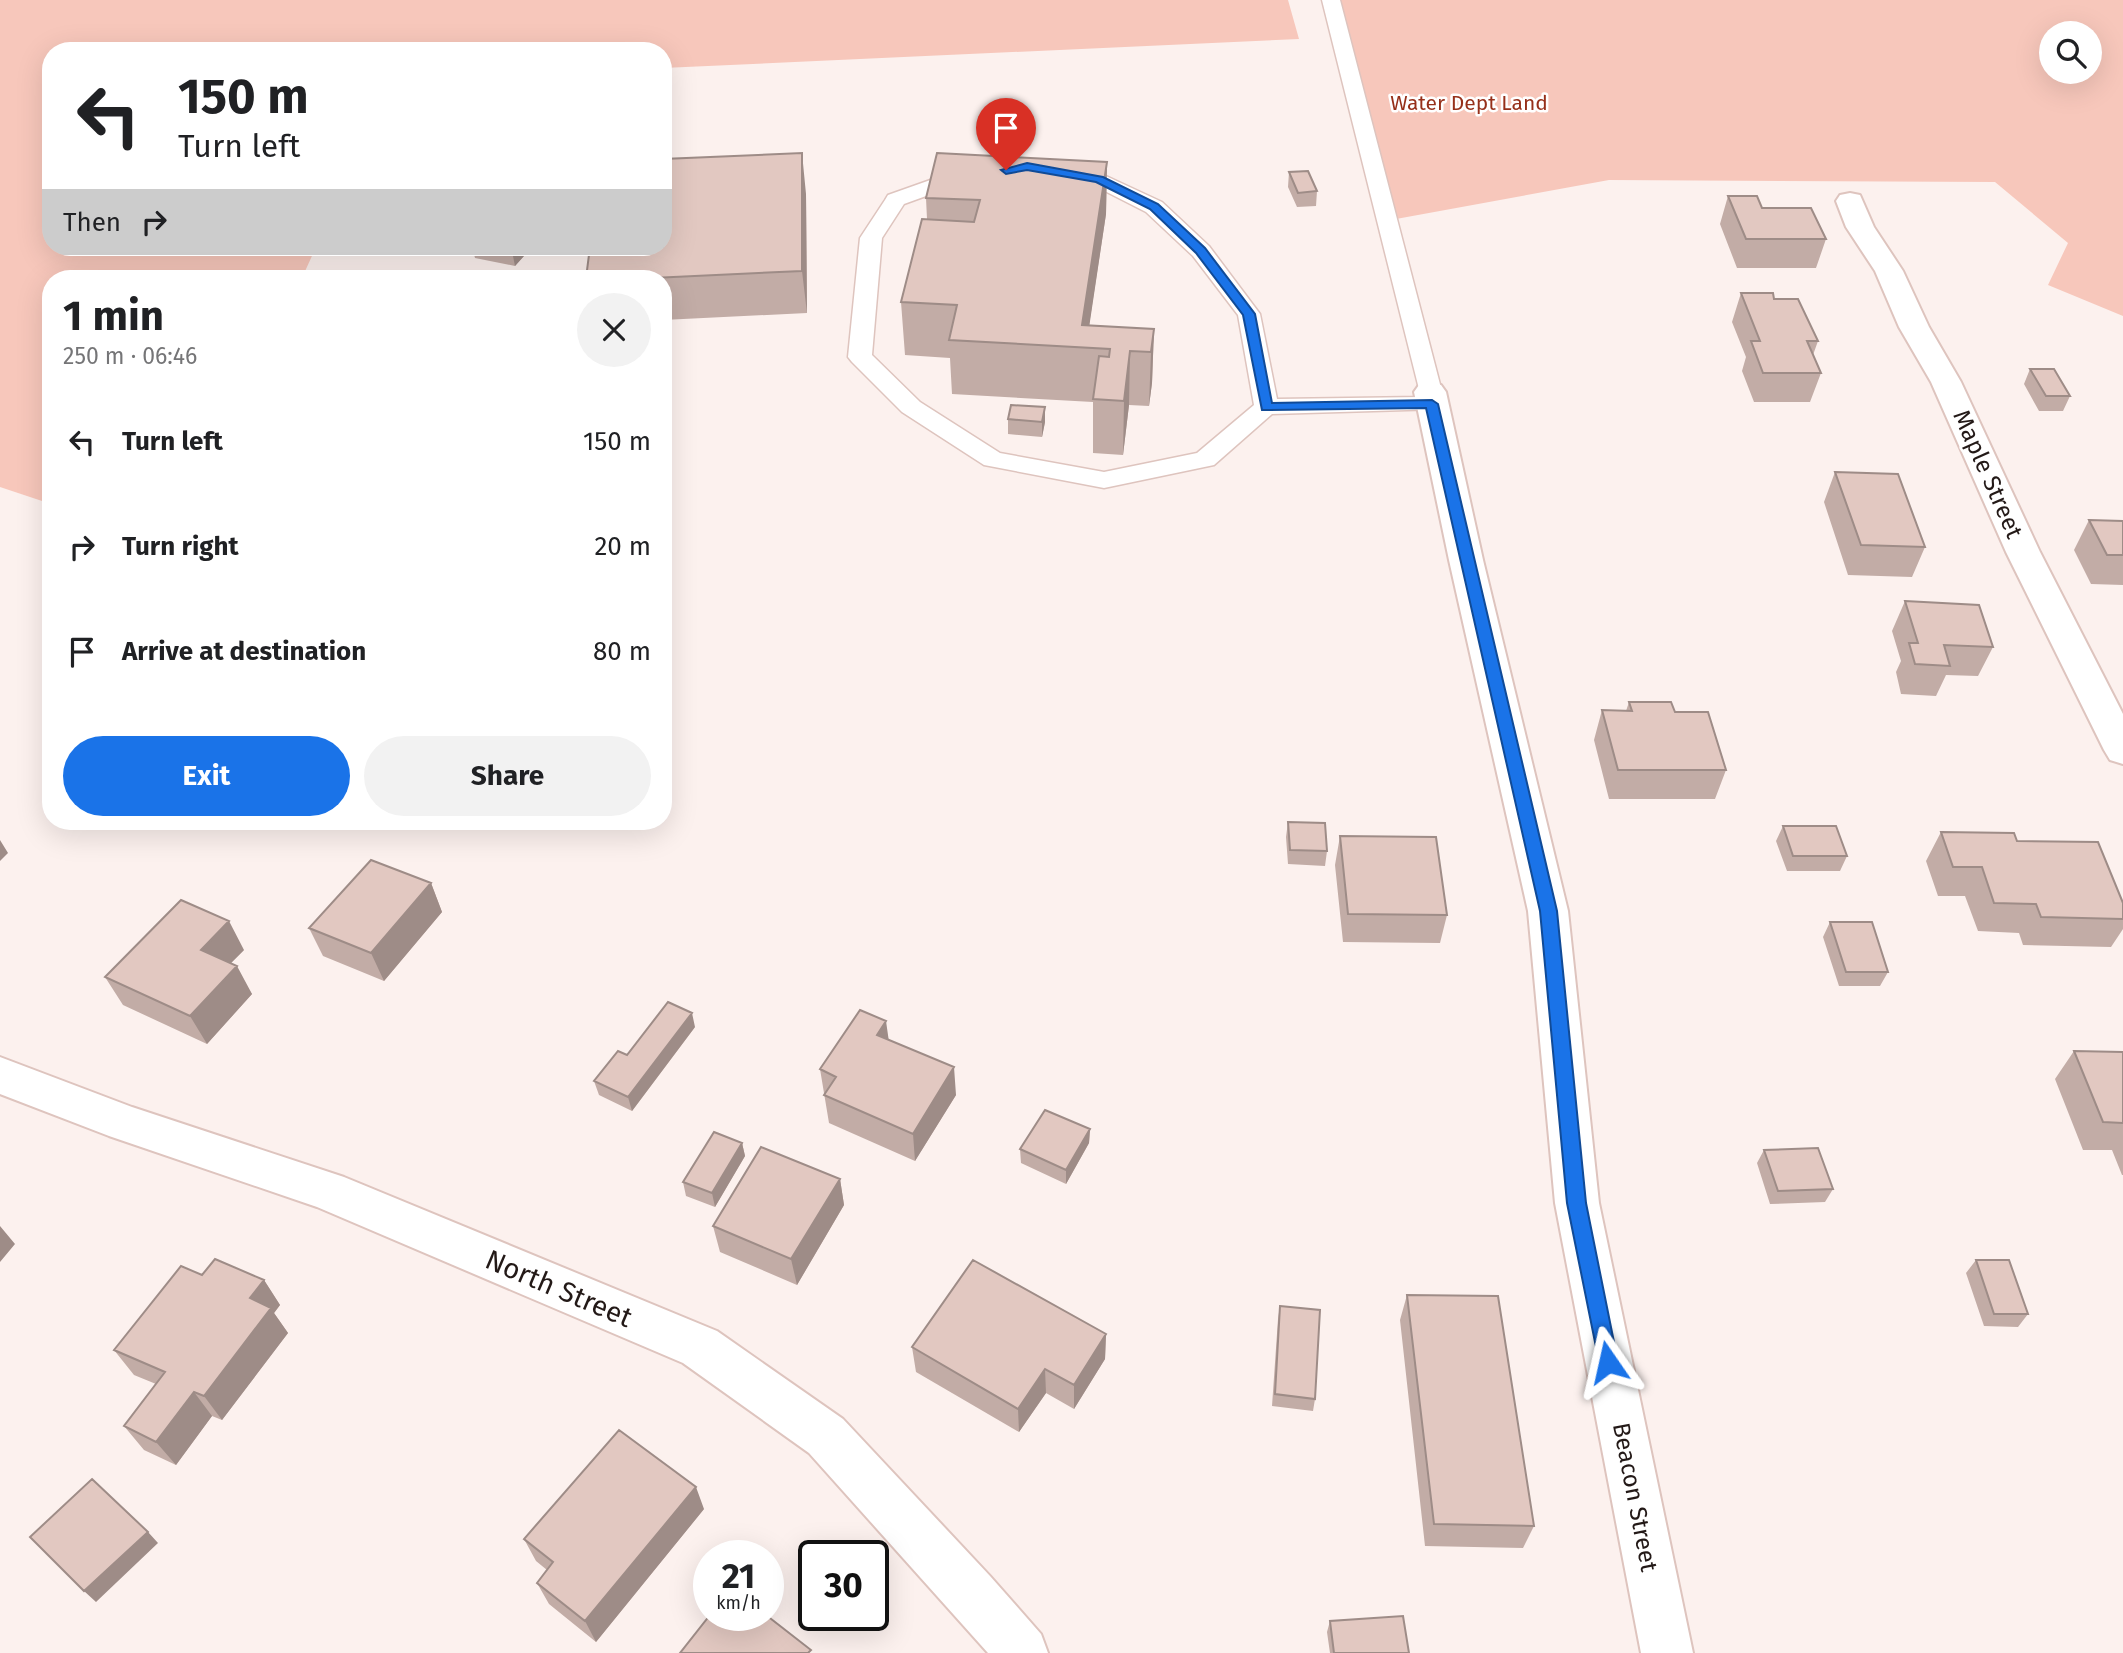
<!DOCTYPE html>
<meta charset="utf-8">
<style>
:root{--surface:#fff;--page:#f2f2f2;--text:#202124;--muted:#757577;--accent:#1a73e8}
body{margin:0;font-family:"Fira Sans",sans-serif;background:var(--page);color:var(--text);height:100vh;display:flex;flex-direction:column;font-size:26px;white-space:nowrap}
*{box-sizing:border-box;margin:0}
p{font-size:23px;color:var(--muted)}
.icon{flex:none;width:38px;height:38px;fill:none;stroke:currentColor;stroke-width:2;stroke-linecap:round;stroke-linejoin:round}
.map{position:relative;flex:1;overflow:hidden}
.details{position:absolute;left:42px;top:270px;width:630px;height:560px;display:flex;flex-direction:column;background:var(--surface);border-radius:28px;box-shadow:0 7px 28px #0002}
.details>*{flex:none}
.banner{position:absolute;left:42px;top:42px;width:630px;height:214px;border-radius:28px;box-shadow:0 7px 28px #0002;background:#fff;color:var(--text);overflow:hidden}
.buttons{position:absolute;left:2039px;top:21px;display:grid;gap:14px}
.buttons a{display:grid;place-items:center;width:63px;height:63px;border-radius:50%;background:var(--surface);box-shadow:0 7px 28px #0002;font-size:35px}
.speed{position:absolute;left:693px;top:1540px;display:flex;gap:14px;font-size:35px;font-weight:700;text-align:center}
.speed>*{display:grid;place-content:center;width:91px;height:91px;border-radius:50%;background:var(--surface);box-shadow:0 7px 28px #0002;line-height:1}
.speed small{font-size:18px;font-weight:400}
.speed .limit{border:4px solid #111;border-radius:10px;background:#fff;color:#111}
.pin{position:absolute;display:grid;place-items:center;width:60px;height:60px;color:#fff;margin:-72px -30px;border-radius:50% 50% 50% 0;rotate:-45deg;box-shadow:0 0 7px #0007}
.pin .icon{rotate:45deg}
.me{position:absolute;width:77px;margin:-38px;rotate:349deg;stroke-linejoin:round;filter:drop-shadow(0 0 5px #0008)}
.turn{display:flex;align-items:center;gap:24px;height:147px;padding:0 21px;font-size:32px}
.turn .icon{width:91px;height:91px;stroke-width:2.5}
.turn b{display:block;font-size:49px;line-height:60px}
.then{display:flex;align-items:center;height:66px;padding:0 21px;background:#0003;gap:14px;font-size:26px}
.round{display:grid;place-items:center;flex:none;width:74px;height:74px;border-radius:37px;background:var(--page)}
.summary{display:flex;align-items:center;justify-content:space-between;height:119px;padding:0 21px}
h1{font-size:42px;font-weight:700;line-height:52px}
.action{display:flex;gap:14px;margin-top:auto;padding:14px 21px}
.action a{flex:1;height:80px;border-radius:42px;background:var(--accent);color:#fff;font-size:28px;font-weight:700;line-height:80px;text-align:center}
.action a+a{background:var(--page);color:var(--text)}
ul{padding:0;list-style:none}
li{display:flex;align-items:center;gap:21px;height:105px;padding:0 21px}
li div{flex:1}
li b{display:block;font-size:26px}
li em{font-style:normal}
.map>svg:first-child{display:block}
</style>
<div class="map">
<svg width="2123" height="1653" viewBox="0 0 2123 1653">
<rect width="100%" height="100%" fill="#fcf1ee"/>
<path fill="#f7c7bb" fill-rule="evenodd" d="M0,0H1288L1299,39L663,68V51H51V247H316L302,278H51V504L0,487Z
M1336,0H2123V316L2048,285L2068,243L1995,182L1609,180L1396,219ZM2051,33H2090V72H2051Z"/>
<g fill="none" stroke-linecap="round" stroke-linejoin="round">
<defs>
<path id="lane" d="M1322,0H1340L1442,392L1436,398L1444,404L1441,409L1272,414L1214,465L1104,488L984,465L902,412L852,362L848,357L860,238L885,200L888,195L936,178L967,172L974,174L978,178L974,182L948,188L904,204L882,238L872,355L920,402L1000,453L1104,472L1197,453L1254,405L1238,315L1193,256L1146,212L1093,185L1061,178L1057,174L1061,170L1068,168L1106,176L1162,202L1209,246L1260,314L1277,399L1421,397Z"/>
<path id="street" d="M1850,193L1860,195L1874,227L1903,271L1929,327L1961,382L2040,552L2123,714V764L2110,760L2104,750L2006,552L1931,382L1899,327L1875,271L1846,227L1836,201L1840,195Z
M1430,383L1441,385L1446,392L1483,560L1568,911L1599,1203L1693,1653H1641L1555,1203L1528,911L1449,560L1414,392L1419,385Z"/>
<path id="secondary" d="M0,1057L132,1107L344,1177L717,1331L843,1419L990,1576L1041,1634L1048,1653H988L809,1453L683,1363L317,1207L109,1136L0,1094Z"/>
</defs>
<use href="#lane" stroke="#dec4be" stroke-width="3"/>
<use href="#street" stroke="#dec4be" stroke-width="4"/>
<use href="#secondary" stroke="#dec4be" stroke-width="4"/>
<use href="#lane" fill="#fff" fill-rule="evenodd"/>
<use href="#street" fill="#fff" fill-rule="evenodd"/>
<use href="#secondary" fill="#fff" fill-rule="evenodd"/>
</g>
<path fill="#c2aca6" d="M1107,162L1106,214L1089,325L1154,329L1152,383L1149,406L1129,405L1123,455L1093,453V402L952,394L950,358L905,355L901,302L927,219L926,198Z
M1289,172L1317,191L1316,206L1297,207L1288,187Z
M806,194L807,313L663,320V278H586Z
M1728,196L1826,239L1816,268H1737L1720,224Z
M472,247H532L515,266L475,258Z
M1741,293L1774,299L1818,341L1813,355L1821,373L1810,402H1754L1742,371L1746,357L1732,322Z
M2030,369L2070,396L2063,411H2039L2024,384Z
M1008,419L1045,422L1042,437L1008,434Z
M1835,472L1925,547L1912,577L1848,575L1824,502Z
M2089,520L2123,521V585L2091,584L2074,550Z
M1905,601L1993,647L1978,676L1946,675L1936,696L1901,694L1896,672L1901,661L1892,631Z
M1629,702L1675,712L1726,770L1715,799H1609L1594,740L1602,710L1626,711Z
M101,821H116L111,825Z
M1288,822L1327,851L1325,866L1288,864L1286,837Z
M1783,826L1847,856L1840,871H1787L1776,841Z
M1941,832L2017,841L2123,903V929L2111,947L2023,945L2019,933L1978,931L1965,896H1938L1926,861Z
M1340,836L1447,915L1440,943L1343,942L1335,865Z
M431,883L442,912L384,981L323,956L309,928Z
M1830,922L1888,972L1880,986H1839L1823,937Z
M244,950L231,963L252,994L207,1044L123,1005L105,977Z
M695,1027L632,1111L599,1095L594,1081L627,1055Z
M888,1039L956,1095L915,1161L829,1123L820,1069Z
M2074,1051L2123,1052V1175H2122L2112,1150H2083L2055,1079Z
M1090,1129L1089,1143L1066,1184L1021,1163L1020,1149Z
M742,1143L745,1156L715,1207L686,1196L683,1182Z
M1764,1150L1833,1189L1825,1202L1770,1204L1757,1163Z
M840,1179L844,1205L797,1285L720,1252L713,1226Z
M1976,1260L2028,1314L2018,1327L1984,1326L1966,1273Z
M202,1275L264,1280L280,1305L274,1313L288,1333L222,1420L212,1416L176,1465L144,1450L124,1426L156,1384L134,1375L114,1350Z
M1407,1295L1534,1526L1523,1548L1425,1546L1400,1320Z
M1280,1306L1315,1399L1313,1411L1272,1406L1278,1319Z
M1106,1334L1105,1359L1074,1409L1046,1393L1019,1432L916,1372L912,1347Z
M704,1509L596,1642L549,1604L537,1583L547,1570L536,1561L524,1539Z
M1330,1621L1409,1653H1330L1327,1632Z"/>
<path fill="#9e8c87" d="M802,153L806,194L807,313L802,271Z
M1107,162L1106,214L1086,348L1082,325Z
M515,247H532L515,266L512,251Z
M1154,329L1152,383L1149,406L1151,352Z
M1130,351L1129,405L1123,455L1124,401Z
M1045,407V422L1042,437V422Z
M108,821H116L111,825Z
M0,840L8,853L0,861Z
M431,883L442,912L384,981L371,953Z
M229,921L244,950L216,978L201,950Z
M237,966L252,994L207,1044L190,1016Z
M692,1013L695,1027L632,1111L628,1097Z
M886,1021L890,1049L877,1035Z
M954,1067L956,1095L915,1161L913,1134Z
M1090,1129L1089,1143L1066,1184V1170Z
M742,1143L745,1156L715,1207L712,1193Z
M840,1179L844,1205L797,1285L791,1259Z
M0,1226L15,1244L0,1262Z
M264,1280L280,1305L274,1313L288,1333L222,1420L204,1396L250,1298Z
M1106,1334L1105,1359L1074,1409V1385Z
M1045,1369L1046,1393L1019,1432L1018,1409Z
M194,1392L212,1416L176,1465L156,1442Z
M696,1487L704,1509L596,1642L585,1621Z
M148,1532L158,1543L96,1602L84,1591Z"/>
<path fill="#e2c8c1" stroke="#9e8c87" stroke-width="2" d="M802,153V271L652,278H586L590,247H663V159Z
M937,153L1107,162L1082,325L1154,329L1151,352L1130,351L1124,401L1093,399L1099,356L1109,357L1110,349L949,340L957,305L901,302L922,219L974,222L980,200L926,198Z
M1308,171L1317,191L1298,193L1289,172Z
M1728,196H1757L1762,208H1811L1826,239H1746Z
M490,247H515L512,251Z
M1741,293H1773L1774,299H1798L1818,341H1807L1821,373H1763L1751,341H1760Z
M2030,369H2054L2070,396H2046Z
M1011,405L1045,407L1042,422L1008,419Z
M1835,472L1898,474L1925,547L1861,545Z
M2089,520L2123,521V555H2107Z
M1905,601L1979,605L1993,647L1944,645L1950,666L1915,664L1909,643H1918Z
M1629,702H1671L1675,712H1708L1726,770H1618L1602,710L1632,711Z
M1288,822L1325,823L1327,851L1290,850Z
M1783,826H1836L1847,856H1793Z
M1941,832L2014,833L2017,841L2098,842L2123,903V919L2041,917L2036,904L1994,903L1982,867H1953Z
M1340,836L1436,837L1447,915L1348,914Z
M371,860L431,883L371,953L309,928Z
M181,900L229,921L201,950L237,966L190,1016L105,977Z
M1830,922H1872L1888,972H1846Z
M668,1002L692,1013L628,1097L594,1081L618,1051L627,1055Z
M860,1010L886,1021L877,1035L954,1067L913,1134L824,1095L836,1077L820,1069Z
M2074,1051L2123,1052V1123L2103,1122Z
M1045,1110L1090,1129L1066,1170L1020,1149Z
M714,1132L742,1143L712,1193L683,1182Z
M761,1147L840,1179L791,1259L713,1226Z
M1818,1148L1833,1189L1778,1191L1764,1150Z
M215,1259L264,1280L250,1298L271,1308L204,1396L194,1392L156,1442L124,1426L165,1372L114,1350L181,1266L202,1275Z
M973,1260L1106,1334L1074,1385L1045,1369L1018,1409L912,1347Z
M1976,1260H2009L2028,1314H1994Z
M1407,1295L1498,1296L1534,1526L1434,1524Z
M1280,1306L1320,1310L1315,1399L1275,1394Z
M619,1430L696,1487L585,1621L537,1583L553,1562L524,1539Z
M92,1479L148,1532L84,1591L30,1537Z
M710,1615H766L811,1650L808,1653H680Z
M1403,1616L1409,1653H1334L1330,1621Z"/>
<path fill="#1a73e8" stroke="#114b97" stroke-width="2" d="M1027,163L1103,177L1158,204L1205,248L1255,314L1272,403L1432,400L1438,404L1557,911L1586,1203L1618,1362L1615,1369L1608,1371L1601,1369L1599,1362L1567,1203L1540,911L1426,408L1262,410L1243,315L1196,253L1150,209L1096,182L1027,170L1006,174L1001,170Z"/>
<g text-anchor="middle" stroke-width="5" stroke-linejoin="round" paint-order="stroke">
<g font-size="21" fill="#96301a" stroke="#fff">
<text x="1469" y="110">Water Dept Land</text>
</g>
<g font-size="24" fill="#231917" stroke="#fff">
<text transform="translate(1988 474) rotate(66)" y="8">Maple Street</text>
<text transform="translate(1635 1497) rotate(79)" y="8">Beacon Street</text>
</g>
<g font-size="28" fill="#231917" stroke="#fff">
<text transform="translate(559 1288) rotate(23)" y="10">North Street</text>
</g>
</g>
</svg>
<div class="buttons">
<a><svg class="icon" aria-label="search" viewBox="0 0 24 24"><circle cx="10" cy="10" r="6"/><path d="M15 15l6 6"/></svg></a>
</div>
<div class="speed"><div>21<small>km/h</small></div><div class="limit">30</div></div>
<div class="pin" style="left:1006px;top:170px;background:#d93025"><svg class="icon" aria-label="arrive" viewBox="0 0 24 24"><path d="M6 21V4h12l-3 4 3 4H6"/></svg></div>
<svg class="me" style="left:1608px;top:1362px" viewBox="-20 -20 40 40"><path d="M0-17L14 15 0 8-14 15z" fill="#1a73e8" stroke="#fff" stroke-width="4"/></svg>
<div class="banner">
<div class="turn"><svg class="icon" aria-label="left" viewBox="0 0 24 24"><path d="M17 20v-9H6M10 6l-5 5 5 5"/></svg><div><b>150 m</b>Turn left</div></div>
<div class="then">Then<svg class="icon" aria-label="right" viewBox="0 0 24 24"><path d="M7 20v-9h11M14 6l5 5-5 5"/></svg></div>
</div>
<section class="details">
<div class="summary"><div><h1>1 min</h1><p>250 m · 06:46</p></div><a class="round"><svg class="icon" aria-label="close" viewBox="0 0 24 24"><path d="M6 6l12 12M18 6L6 18"/></svg></a></div>
<ul>
<li><svg class="icon" aria-label="left" viewBox="0 0 24 24"><path d="M17 20v-9H6M10 6l-5 5 5 5"/></svg><div><b>Turn left</b></div><em>150 m</em></li>
<li><svg class="icon" aria-label="right" viewBox="0 0 24 24"><path d="M7 20v-9h11M14 6l5 5-5 5"/></svg><div><b>Turn right</b></div><em>20 m</em></li>
<li><svg class="icon" aria-label="arrive" viewBox="0 0 24 24"><path d="M6 21V4h12l-3 4 3 4H6"/></svg><div><b>Arrive at destination</b></div><em>80 m</em></li>
</ul>
<div class="action"><a>Exit</a><a>Share</a></div>
</section>
</div>
